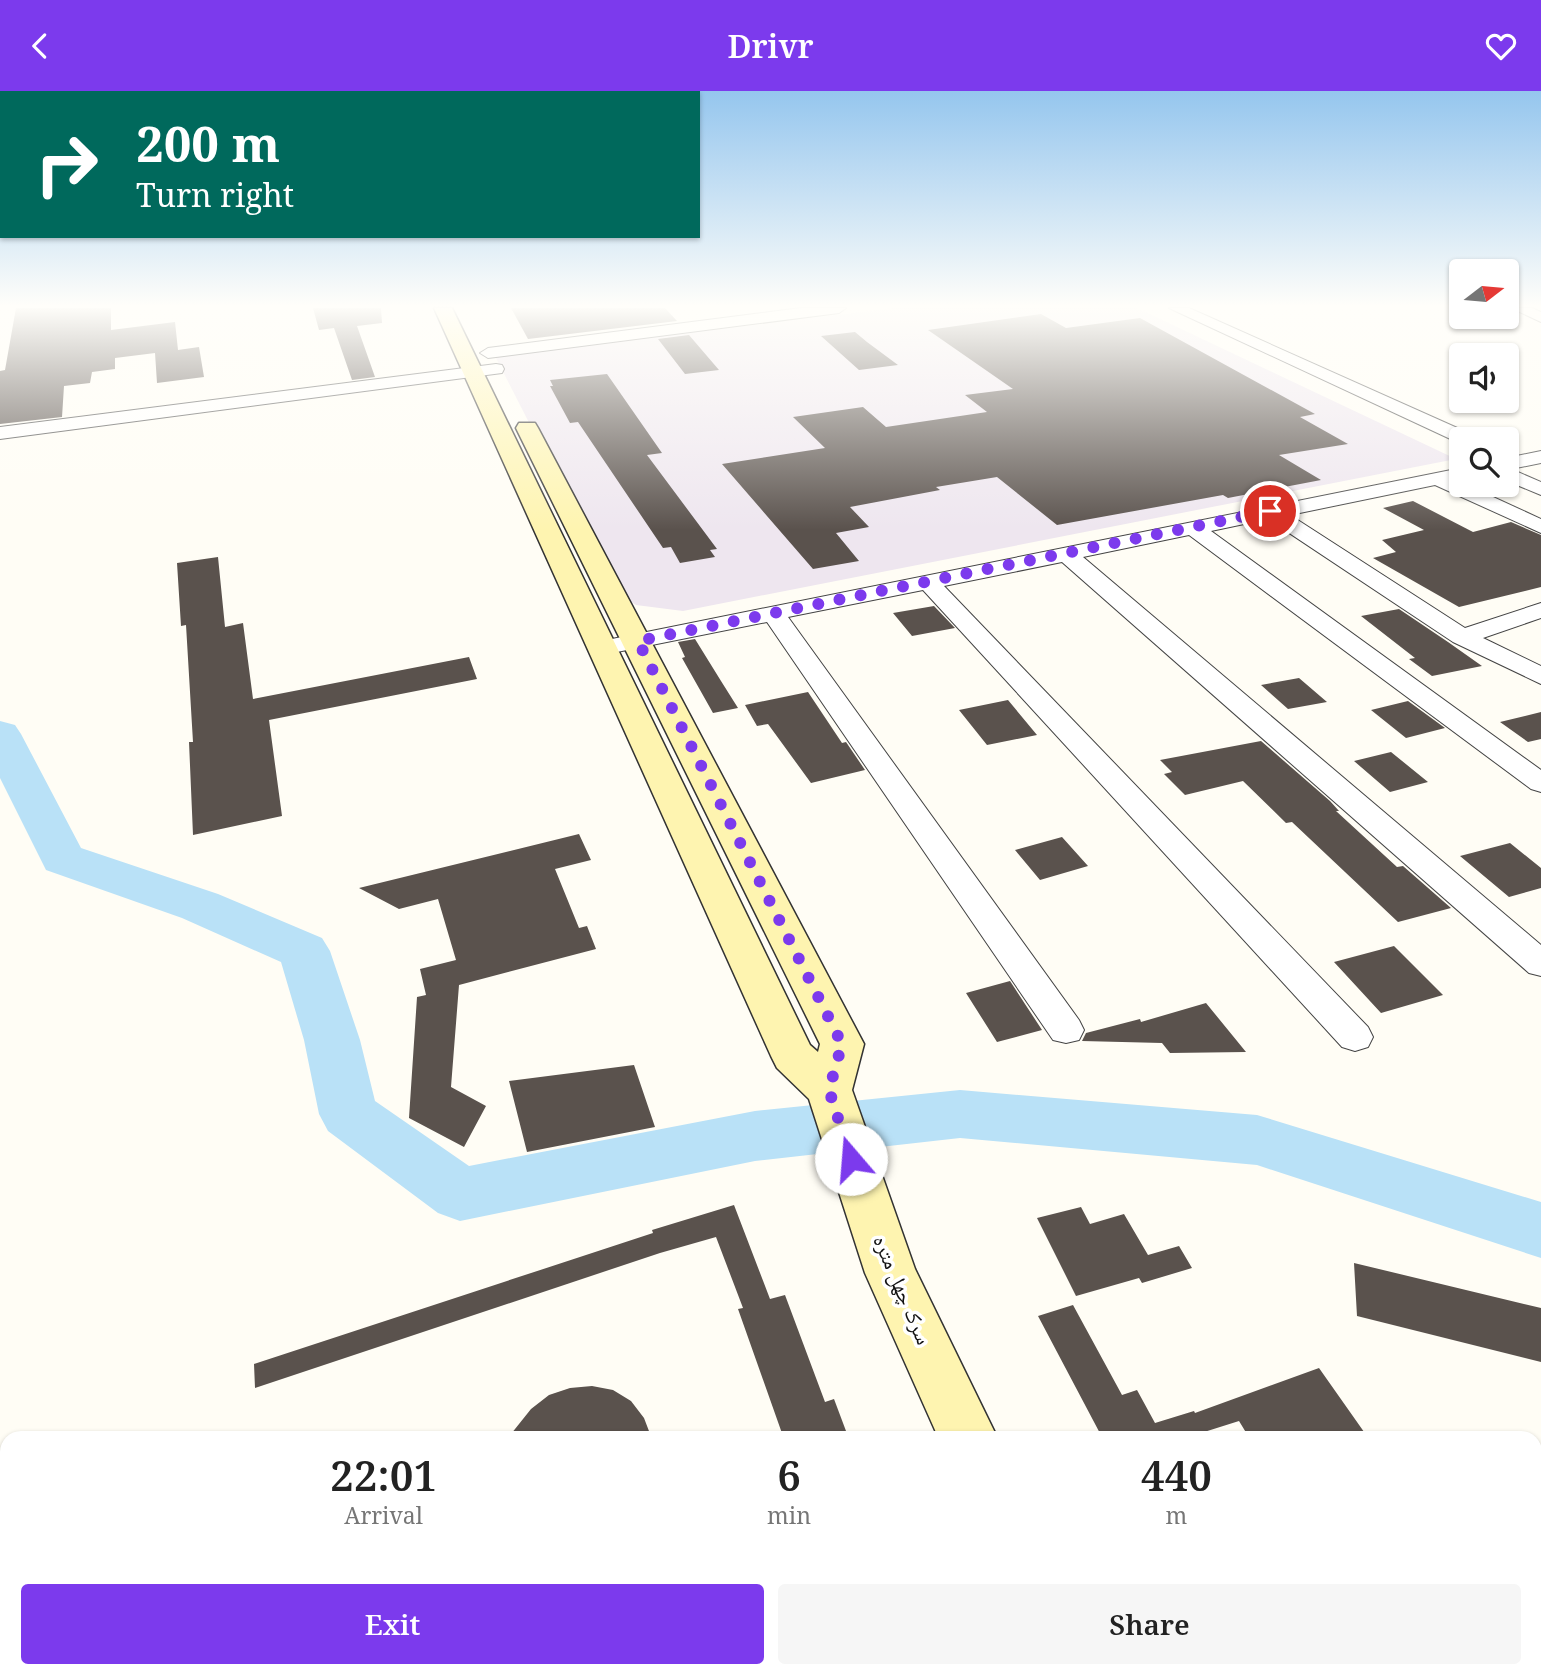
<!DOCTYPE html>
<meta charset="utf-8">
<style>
:root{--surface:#fff;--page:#f6f6f6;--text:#222;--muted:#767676;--accent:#7c3aed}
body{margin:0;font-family:"Noto Serif","Noto Naskh Arabic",serif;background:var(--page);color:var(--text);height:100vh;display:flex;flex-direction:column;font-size:26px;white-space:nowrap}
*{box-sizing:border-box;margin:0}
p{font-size:23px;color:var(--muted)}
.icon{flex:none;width:38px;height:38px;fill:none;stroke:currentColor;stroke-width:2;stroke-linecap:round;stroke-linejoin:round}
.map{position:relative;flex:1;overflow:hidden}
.details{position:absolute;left:0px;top:1340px;width:1542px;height:247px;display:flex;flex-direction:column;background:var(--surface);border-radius:21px 21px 0 0;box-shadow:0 2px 5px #0004}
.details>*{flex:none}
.banner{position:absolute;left:0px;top:0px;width:700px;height:147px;box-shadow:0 2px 5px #0004;background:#00695c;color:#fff;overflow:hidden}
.needle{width:46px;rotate:74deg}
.controls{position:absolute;left:1449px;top:168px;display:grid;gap:14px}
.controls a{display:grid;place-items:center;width:70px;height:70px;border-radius:7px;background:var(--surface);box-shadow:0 2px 5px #0004;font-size:35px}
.pin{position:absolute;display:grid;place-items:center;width:60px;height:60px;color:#fff;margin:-30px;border:4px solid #fff;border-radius:50%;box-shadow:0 2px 7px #0007}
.me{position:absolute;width:77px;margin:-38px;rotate:342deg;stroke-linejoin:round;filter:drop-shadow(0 0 5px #0008)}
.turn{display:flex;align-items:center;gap:24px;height:147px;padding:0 21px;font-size:32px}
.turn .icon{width:91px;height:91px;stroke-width:2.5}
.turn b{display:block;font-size:49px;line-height:60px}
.eta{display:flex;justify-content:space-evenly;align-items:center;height:119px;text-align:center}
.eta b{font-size:42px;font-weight:600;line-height:49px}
.action{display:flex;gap:14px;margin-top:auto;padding:14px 21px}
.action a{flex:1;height:80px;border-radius:7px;background:var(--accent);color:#fff;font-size:28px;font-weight:600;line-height:80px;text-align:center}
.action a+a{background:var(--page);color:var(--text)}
header{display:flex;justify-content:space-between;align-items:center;height:91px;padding:0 21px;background:var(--accent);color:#fff;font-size:32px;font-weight:600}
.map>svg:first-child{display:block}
</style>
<header><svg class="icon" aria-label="back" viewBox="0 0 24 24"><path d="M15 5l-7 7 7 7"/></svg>Drivr<svg class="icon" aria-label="heart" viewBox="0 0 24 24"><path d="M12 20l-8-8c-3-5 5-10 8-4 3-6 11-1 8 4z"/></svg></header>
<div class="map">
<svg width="1541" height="1586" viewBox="0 0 1541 1586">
<rect width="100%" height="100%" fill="#fffdf5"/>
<path fill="#eee6ef" d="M894,217H1137L1456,368L683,520L636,514L615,500L495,265Z"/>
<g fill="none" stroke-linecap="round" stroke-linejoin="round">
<path fill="#b9e1f7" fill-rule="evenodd" d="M0,630L15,634L21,643L81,757L218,803L322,847L330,860L360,949L375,1010L469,1075L755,1020L960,999L1257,1024L1541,1111V1167L1257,1074L960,1047L755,1070L460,1130L438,1122L328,1040L319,1023L304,949L281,871L182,827L46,779L0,687Z"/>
</g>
<path fill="#5a524d" d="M16,217H111V239L175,231L178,259L199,256L204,286L157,292L155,262L115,267V278L92,281L90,292L64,295L62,326L0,333V280L5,279Z
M313,217H381L382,232L357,235L375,286L352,289L334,237L319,239Z
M511,217H665L677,230L528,248Z
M1041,223L1066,237L1140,227L1315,323L1300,326L1348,353L1279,364L1321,389L1228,407L1223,404L1057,434L997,386L936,396L940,399L850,416L869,436L836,442L859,470L813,478L722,373L825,357L793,326L863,316L886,336L987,321L965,304L1013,298L928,239Z
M855,241L867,251L898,274L859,279L821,245Z
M689,244L719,279L685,283L658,248Z
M607,283L662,362L647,364L717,458L710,459L715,466L680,472L671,456L663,457L578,331L570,332L550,295H553L550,289Z
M1413,410L1473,441L1511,431L1541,444V496L1459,516L1373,467L1396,461L1382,449L1424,439L1383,417Z
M218,466L225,536L243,532L253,608L469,566L477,588L269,629L282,725L193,744L189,651H193L186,534L181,535L177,472Z
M934,515L955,537L912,545L893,522Z
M1399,518L1448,551L1482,575L1432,585L1409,568L1415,567L1361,525Z
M695,548L721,590L738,617L713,622L682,567L685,566L678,551Z
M1299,587L1327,611L1288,618L1261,594Z
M808,601L842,652L846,651L865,679L811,692L768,633L757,635L745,614Z
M1008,609L1037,644L987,654L959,619Z
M1408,610L1445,637L1406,647L1371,619Z
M1541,621V648L1528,651L1500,631Z
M1261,650L1330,710L1339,720H1336L1397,776L1403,775L1451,817L1398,831L1292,731L1286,732L1243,690L1185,704L1164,683L1172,681L1160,669Z
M1391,661L1428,691L1390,701L1354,670Z
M579,743L591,769L555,778L579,837L587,835L596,858L459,894L451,996L486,1015L464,1056L409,1027L417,906L426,904L420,878L456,869L438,808L399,818L359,797Z
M1062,746L1088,775L1040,789L1015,759Z
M1510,752L1541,777V797L1509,806L1460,765Z
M1394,855L1443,904L1381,922L1334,871Z
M1010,890L1042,939L997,951L966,902Z
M1206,912L1246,961L1170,962L1162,952L1082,950L1086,942L1140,928L1141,931Z
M634,974L655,1036L527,1061L509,990Z
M734,1114L770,1208L785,1204L825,1311L834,1308L849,1348H784L738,1218L743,1217L716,1146L660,1162L255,1297L254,1273L653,1142L652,1139Z
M1081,1116L1090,1133L1124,1123L1148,1164L1179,1155L1192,1177L1142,1192L1139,1187L1076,1205L1037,1127Z
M1354,1172L1541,1217V1271L1357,1225Z
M1073,1214L1122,1304L1137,1299L1155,1332L1194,1320L1195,1322L1319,1277L1369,1348H1250L1239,1330L1182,1348H1103L1038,1225Z
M592,1295L613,1299L631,1310L644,1327L652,1348H507L531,1318L549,1304L570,1297Z"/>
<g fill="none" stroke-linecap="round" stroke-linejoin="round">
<defs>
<path id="street" d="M801,217H846L839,222L488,267L480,262L488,257Z
M1169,217H1189L1473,344L1475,348H1461L1459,352Z
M1511,217H1532L1541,221V231Z
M496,273L502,274L504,278L502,282L0,348V336Z
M1541,360V372L1511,378L1541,391V404L1507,390V367Z
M1461,377V389L1458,390L1461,394H1467L1541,428V442L1435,394L1290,424L1465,537L1541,512V527L1483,547L1541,575V593L1453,551L1268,428L1211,440L1541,679V701L1531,698L1189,444L1083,466L1541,854V885L1529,882L1062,471L944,495L1368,936L1373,946L1368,956L1355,960L1342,956L923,499L788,526L1079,929L1084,939L1079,949L1066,952L1053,949L767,531L602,564L593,562L590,557L593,552L602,550Z"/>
<path id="secondary" d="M434,217H452L810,954L818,961L820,953L516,337L519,332H535L538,337L864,953L852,999L915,1178L998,1348H939L865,1182L809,1008L777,977L771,965Z
M1047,1580H1114L1116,1586H1050Z"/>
</defs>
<use href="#street" stroke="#444" stroke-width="2"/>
<use href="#secondary" stroke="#333" stroke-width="3"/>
<use href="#street" fill="#fff" fill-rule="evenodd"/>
<use href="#secondary" fill="#fef4b0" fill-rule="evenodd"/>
</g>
<linearGradient id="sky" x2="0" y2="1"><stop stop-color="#95c6ee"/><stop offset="0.49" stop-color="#fffefa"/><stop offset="1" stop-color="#fffefa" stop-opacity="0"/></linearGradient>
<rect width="1541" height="439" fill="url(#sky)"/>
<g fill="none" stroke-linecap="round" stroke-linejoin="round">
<path stroke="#7c3aed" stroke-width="12" stroke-dasharray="0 21.6" d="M851,1068L829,999L842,953L638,550L1270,420"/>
</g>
<g text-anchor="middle" stroke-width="7" stroke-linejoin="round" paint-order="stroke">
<g font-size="21" fill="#111" stroke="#fff">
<text transform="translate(902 1199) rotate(67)" y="7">سرک چهل متره</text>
</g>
</g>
</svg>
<div class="controls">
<a><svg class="needle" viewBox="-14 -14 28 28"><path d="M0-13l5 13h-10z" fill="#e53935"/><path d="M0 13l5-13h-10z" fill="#767676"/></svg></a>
<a><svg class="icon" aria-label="sound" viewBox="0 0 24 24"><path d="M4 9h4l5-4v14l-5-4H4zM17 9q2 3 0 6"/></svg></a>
<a><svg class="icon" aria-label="search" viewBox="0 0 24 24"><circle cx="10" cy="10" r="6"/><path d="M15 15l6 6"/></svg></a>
</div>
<div class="pin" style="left:1270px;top:420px;background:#d93025"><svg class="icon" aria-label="arrive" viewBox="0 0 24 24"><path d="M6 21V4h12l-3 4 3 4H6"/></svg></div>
<svg class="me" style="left:851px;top:1068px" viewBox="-20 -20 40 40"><circle r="19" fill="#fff"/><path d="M0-13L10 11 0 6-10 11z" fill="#7c3aed"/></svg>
<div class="banner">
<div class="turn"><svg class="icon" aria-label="right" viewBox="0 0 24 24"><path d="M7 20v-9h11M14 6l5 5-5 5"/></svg><div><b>200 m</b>Turn right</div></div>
</div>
<section class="details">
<div class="eta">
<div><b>22:01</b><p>Arrival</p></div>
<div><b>6</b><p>min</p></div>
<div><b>440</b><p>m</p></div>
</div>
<div class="action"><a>Exit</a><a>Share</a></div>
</section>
</div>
